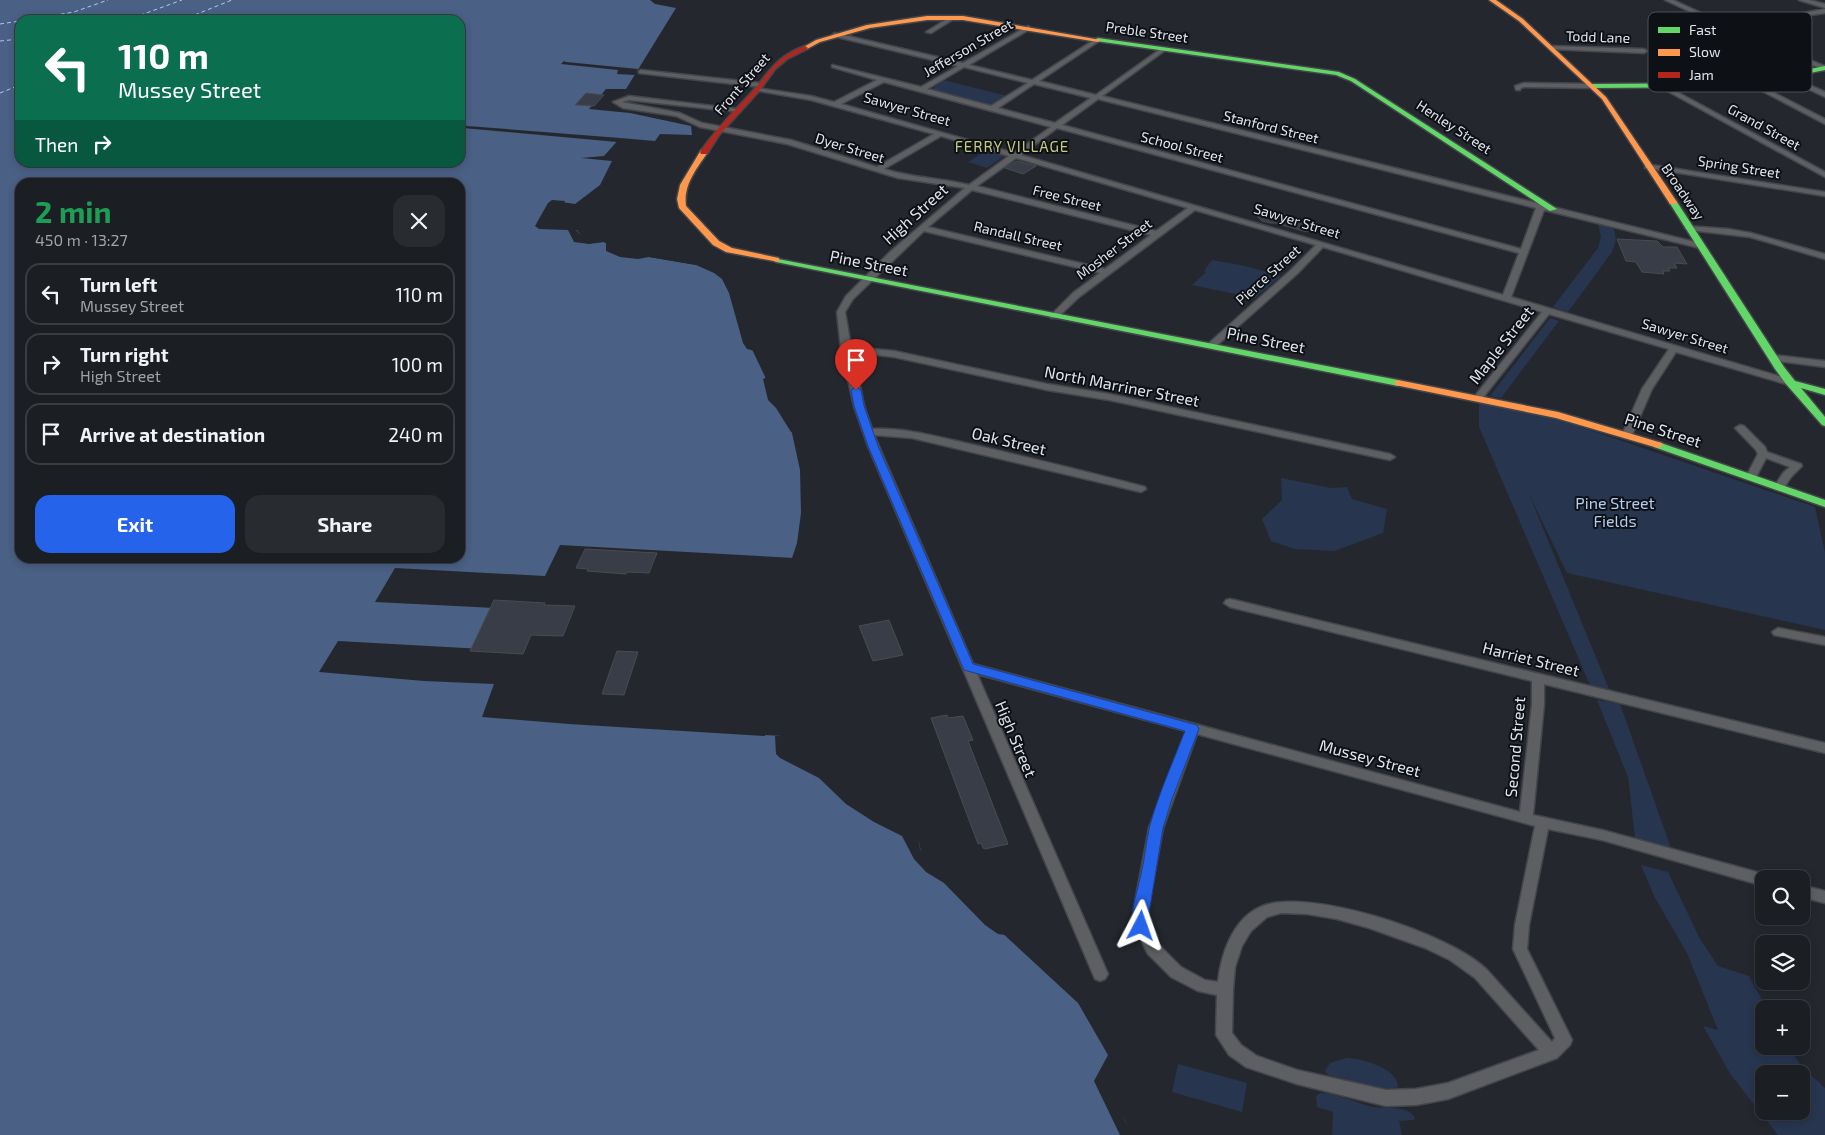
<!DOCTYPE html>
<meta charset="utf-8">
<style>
:root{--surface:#1b1e22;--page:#282b2f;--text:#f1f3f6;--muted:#a0a2a5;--line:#393c40;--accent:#2563eb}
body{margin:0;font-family:"Exo 2",sans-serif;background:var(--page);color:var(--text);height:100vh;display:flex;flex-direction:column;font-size:19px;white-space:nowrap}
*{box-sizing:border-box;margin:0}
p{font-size:16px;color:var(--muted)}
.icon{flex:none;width:28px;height:28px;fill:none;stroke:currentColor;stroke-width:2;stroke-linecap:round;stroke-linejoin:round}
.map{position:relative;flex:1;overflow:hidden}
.side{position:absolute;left:15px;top:178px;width:450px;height:385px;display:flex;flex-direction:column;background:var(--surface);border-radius:15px;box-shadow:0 2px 8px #0003,0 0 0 1px var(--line)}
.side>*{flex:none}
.banner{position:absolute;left:15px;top:15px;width:450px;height:152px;border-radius:15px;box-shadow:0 2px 8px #0003,0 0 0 1px var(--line);background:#0b6e4f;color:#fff;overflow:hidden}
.fabs{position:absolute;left:1755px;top:870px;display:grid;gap:10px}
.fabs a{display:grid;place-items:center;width:55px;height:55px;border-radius:10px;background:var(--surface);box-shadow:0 2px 8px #0003,0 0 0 1px var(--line);font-size:25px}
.pin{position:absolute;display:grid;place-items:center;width:42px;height:42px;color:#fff;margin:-51px -21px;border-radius:50% 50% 50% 0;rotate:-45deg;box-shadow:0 0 5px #0007}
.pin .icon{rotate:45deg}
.me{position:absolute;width:55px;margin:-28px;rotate:4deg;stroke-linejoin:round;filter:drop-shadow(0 0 4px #0008)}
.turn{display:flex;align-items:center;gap:18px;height:105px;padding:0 20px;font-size:22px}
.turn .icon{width:65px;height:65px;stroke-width:2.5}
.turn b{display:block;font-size:35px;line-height:42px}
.then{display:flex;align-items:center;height:48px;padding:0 20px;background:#0003;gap:10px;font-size:19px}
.round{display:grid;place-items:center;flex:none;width:52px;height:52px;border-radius:15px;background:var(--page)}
.summary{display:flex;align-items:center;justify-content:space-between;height:85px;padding:0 20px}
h1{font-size:30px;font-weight:700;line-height:38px;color:#1e9e55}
.action{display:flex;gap:10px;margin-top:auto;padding:10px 20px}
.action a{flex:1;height:58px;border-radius:15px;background:var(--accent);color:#fff;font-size:20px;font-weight:700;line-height:58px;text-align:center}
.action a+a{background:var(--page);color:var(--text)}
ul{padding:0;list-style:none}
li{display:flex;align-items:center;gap:15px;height:62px;margin:0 10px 8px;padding:0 10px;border:2px solid var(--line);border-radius:15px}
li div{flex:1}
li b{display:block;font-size:19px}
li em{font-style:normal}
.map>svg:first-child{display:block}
</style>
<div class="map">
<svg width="1825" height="1135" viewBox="0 0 1825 1135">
<rect width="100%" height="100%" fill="#24282e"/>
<path fill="#27354f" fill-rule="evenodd" d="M943,80L1007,96L996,104L989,106L930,91Z
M985,151L1004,156L987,168L968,162Z
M1598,224L1614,229L1616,240L1612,252L1568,312L1553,307L1598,248L1601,237Z
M1212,260L1245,266L1281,276L1255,298L1192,285L1206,272L1204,271Z
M1550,318L1559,321L1501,398L1490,396Z
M1479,402L1549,416L1815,507L1825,553V630L1567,573L1529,494L1609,689L1590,685L1479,427Z
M1281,478L1331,488L1347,487L1352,499L1387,509L1383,533L1334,551L1295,549L1271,541L1262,519L1282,500Z
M1597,700L1620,704L1671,848L1635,838L1628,777Z
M1641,865L1668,872L1700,939L1718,966L1749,976L1767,1009H1764V1046H1788L1801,1066L1825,1088V1135H1778L1731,1075L1703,1026L1718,1030L1687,953L1655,898ZM1764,1074H1801V1111H1764Z
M1346,1058C1361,1058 1398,1068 1398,1087C1381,1093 1346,1079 1328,1075L1325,1071L1330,1063Z
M1178,1064L1247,1083L1242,1112L1172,1092Z
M1320,1093C1334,1092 1359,1104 1374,1107C1387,1109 1408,1105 1415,1118L1413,1120L1399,1121L1402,1135H1332L1333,1112L1317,1107L1316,1096Z"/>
<path fill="#4a6084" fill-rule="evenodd" d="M0,0H650L655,4L676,8L626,89H606L589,109L630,113L691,126L692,135L660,134L655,141L620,138L604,156L581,158L612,161L600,185L575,204L555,201L541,226L577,230L583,238L589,241L601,240L619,252L703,266L725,277L737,318L792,433L800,470L801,513L797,543L792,558L765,735L782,736L789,755L844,794L919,841L920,848L925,859L960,894L1078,1003L1108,1055L1111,1095L1133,1135H0ZM20,20H460V162H20ZM20,182H460V558H20Z"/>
<path fill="#24282e" d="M564,61L566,62L638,69L635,75L617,74L618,70L561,64Z
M460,124L467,126L620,138L617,142L463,128L460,127Z
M552,200L565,201L564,203H557L543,223L546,225L574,228L585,239L613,241L620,250L707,264L720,270L727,276L736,297L739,317L755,351L747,349L743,343L729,293L722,279L714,273L696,265L649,257L638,259L620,257L606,251V243L604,242L589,244L574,242L568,230L539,229L535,226L548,203Z
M767,377L776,398L794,431L791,432L776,408L768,400L763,379Z
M560,545L794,558L782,643L765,736L569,724L482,717L494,684L424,681L319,672L338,641L518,651L535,610L375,602L395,568L545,576Z
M775,736H782L791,753L824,774L849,795L902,827L919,841L920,849L939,872L995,923L1005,935L998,934L985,925L944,883L926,872L914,859L902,836L874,822L846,804L819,778L780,758L776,754Z
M1108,1055L1114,1094L1125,1121L1135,1135H1120L1094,1081Z"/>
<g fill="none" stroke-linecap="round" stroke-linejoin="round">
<path stroke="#abc8fc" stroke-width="1" stroke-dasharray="4 3" stroke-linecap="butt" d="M26,20L74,12L108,0
M127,20L182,0
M182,20L232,0
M0,24L20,21
M0,41L20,39
M0,93L20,85"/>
</g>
<path fill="#383d47" stroke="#484c51" d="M586,93L604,95L594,106L575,105Z
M1017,161L1036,166L1023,174L1005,168Z
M1266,209L1301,219L1317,223L1307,232L1275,223H1270L1262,221L1257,216Z
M1617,239L1657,241L1663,247H1677L1687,264L1674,263L1677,268H1668L1670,271H1663L1664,274L1642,272L1636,262L1626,261Z
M585,549L657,553L649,573L627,572L626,574L587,571L588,569L576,568Z
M494,600L545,603L544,605L575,606L563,636L531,635L523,654L470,651Z
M889,620L903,655L873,661L859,626Z
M617,651L638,652L624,695L602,694Z
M947,715L948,718L963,716L973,740L968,741L1008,844L985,849L983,848L981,843L978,844L931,718Z"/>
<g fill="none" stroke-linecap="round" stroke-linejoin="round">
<defs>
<path id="street" d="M1665,0H1673L1759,40L1825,66V70L1755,42Z
M1799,0H1809L1825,4V8Z
M1825,9V13L1790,18L1788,20L1791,24L1790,27H1786L1782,20L1786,16Z
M952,16L957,17L931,33L926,32Z
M1028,26L1030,27V29L969,65L1032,80L1097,38L1100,40L1099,41L1039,81L1096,95L1162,48L1165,50L1164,51L1102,96L1703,244L1704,246L1700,248L1544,210L1511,297L1792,380L1794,382L1789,385L1786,384L1676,352L1652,389L1632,435L1627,438L1623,437L1622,435L1642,389L1669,349L1549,314L1481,400H1475L1473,398L1475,396L1542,312L1323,247L1298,273L1214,348H1208V344L1292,269L1316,245L1195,210L1079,297L1057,318H1051L1050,316L1073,293L1100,273L924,231L853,299L845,312L851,347L894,351L1047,384L1109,394L1390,454L1395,457L1390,460L1109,400L1047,390L894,357L853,352L864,406L872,429C906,427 941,438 974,445C1031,458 1088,472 1145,487L1146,489L1141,492L912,438L874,435L973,664L1520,812L1532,704V681L1230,607L1224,603L1226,600L1230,599L1825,743V753L1544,684V704L1533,815L1602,830L1764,874L1769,876L1771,879H1764V886L1602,840L1548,829L1529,925L1527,949L1572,1040L1570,1045L1557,1058L1448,1099L1416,1105L1386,1106L1297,1084L1246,1067L1229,1055L1216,1035L1217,995L1198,991L1171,977L1148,954L1134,926V908L1149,828L1186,731L977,674L1108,974L1105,979L1100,981L1095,979L868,446L854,406L841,349L837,312L846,296L890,252L965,188L898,178L787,144L700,127L676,116L623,108L613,102L629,96L738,109L741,111L740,112L629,100L622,102L680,113L702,123L791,140L877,167L934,134L811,100L754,90L757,88L811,96L834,102L877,80L832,67V65L921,87L958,66L833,36V34L835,33L963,63ZM964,67L1028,83L991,106L927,89ZM884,82L1051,127L1014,153L841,104ZM1034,84L1091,98L1055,123L998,108ZM1098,99L1106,101L1536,208L1521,249L1062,125ZM1057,128L1519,253L1503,295L1021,155ZM941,136L1009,156L969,185C941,178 912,178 884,169ZM1016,158L1188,208L1156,231L977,186ZM972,190L1151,235L1105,269L928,227ZM1197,734L1535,826L1515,925L1513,949L1555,1038L1552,1042L1488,971C1455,935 1303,884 1258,908C1232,921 1221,955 1218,982L1205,980L1181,967L1158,944L1148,926V908L1163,828ZM1281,913L1307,914L1337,919L1369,928L1425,948L1450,960L1475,978L1539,1050L1448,1083L1416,1089L1386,1090L1297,1070L1257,1056L1241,1045L1232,1033L1233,990L1235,967L1242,946L1251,931L1267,917Z
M1551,46L1644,49L1647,51L1644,53L1549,49V47Z
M641,70L760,83L763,85L760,87L639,73V71Z
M1785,74L1825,92V97L1783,77L1782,76Z
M1749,82H1753L1825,119V124L1749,84Z
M1524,83L1592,84L1595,86L1592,88L1524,87L1521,88L1520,90H1516L1515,86Z
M1662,86H1666L1825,172V177L1662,88Z
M1645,164L1825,192V196L1648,168H1645Z
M1686,226L1728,229L1751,233L1825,254V259L1750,237L1689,230L1685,228Z
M1773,355L1825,361V367L1770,360V356Z
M1740,425L1744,426L1765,447L1767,452L1801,464L1802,466L1791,477L1783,489L1779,490L1774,487L1783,473L1790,467L1766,458L1755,479L1751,480L1746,477L1758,454L1756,450L1735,428Z
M1778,628L1825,637V645L1774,635L1772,632Z
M1801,885L1825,891V903L1801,897Z"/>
<path id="fast" d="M1098,38L1339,72L1355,79L1557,209L1550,211L1351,81L1336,75L1096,41L1095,40Z
M1825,66V70L1751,85L1731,87L1592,88L1589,86L1592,84L1731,83L1751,81Z
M1670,200L1677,202L1784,367L1795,381L1825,389V395L1801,388L1825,417V426L1822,425L1786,384L1775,369L1669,202Z
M773,258L1398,380L1403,383L1398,386L776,262L772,260Z
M1658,442L1825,500V507L1654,447L1653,445Z"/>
<path id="slow" d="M1489,0H1496L1523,19L1606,97L1677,202L1676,204H1670L1602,99L1519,21Z
M927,16H963L1101,40L1098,42L963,20H927L870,28L820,42L807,49L802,48L816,40L867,25Z
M701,150L708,152C697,168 683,185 686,206L719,241L732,248L779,258V262L726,252L713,245L679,208L677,199L680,185Z
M1398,380L1558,412L1662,443L1663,445L1658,448L1556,418L1395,385V381Z"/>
<path id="jam" d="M805,46L808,48L807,49L787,59L775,69L759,91L719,135L707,154H701L700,152C715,131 733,112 751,93C770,72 775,57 805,46Z"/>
</defs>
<use href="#street" stroke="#43464b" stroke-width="3"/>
<use href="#fast" stroke="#43464b" stroke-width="3"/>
<use href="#slow" stroke="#43464b" stroke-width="3"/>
<use href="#jam" stroke="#43464b" stroke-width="3"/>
<use href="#street" fill="#5e5f63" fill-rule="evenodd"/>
<use href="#fast" fill="#63d668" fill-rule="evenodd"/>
<use href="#slow" fill="#ff974d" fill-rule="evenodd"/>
<use href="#jam" fill="#b3261e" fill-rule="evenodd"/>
</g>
<path fill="#2563eb" stroke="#184099" d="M856,387L861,390L864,406L878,446L973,664L1193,724L1197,725L1199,729L1172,799L1163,828L1146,931L1141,933L1135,931C1128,915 1138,890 1141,874C1145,858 1146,841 1150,825C1159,793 1173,762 1185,731L964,670L868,446L854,406L851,390Z"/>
<g text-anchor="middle" stroke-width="4" stroke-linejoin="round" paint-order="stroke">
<g font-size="14" fill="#e0e4eb" stroke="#0d1015">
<text transform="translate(1147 32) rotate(8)" y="5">Preble Street</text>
<text transform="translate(1598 37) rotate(2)" y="5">Todd Lane</text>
<text transform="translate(968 48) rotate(-30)" y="5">Jefferson Street</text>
<text transform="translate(742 84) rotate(-49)" y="5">Front Street</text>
<text transform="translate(907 109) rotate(16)" y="5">Sawyer Street</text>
<text transform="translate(1271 127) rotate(14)" y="5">Stanford Street</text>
<text transform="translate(1454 127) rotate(33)" y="5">Henley Street</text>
<text transform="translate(1764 127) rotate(29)" y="5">Grand Street</text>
<text transform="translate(1182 147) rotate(15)" y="5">School Street</text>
<text transform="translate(850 148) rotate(17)" y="5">Dyer Street</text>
<text transform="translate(1739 167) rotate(9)" y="5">Spring Street</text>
<text transform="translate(1683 192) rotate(56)" y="5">Broadway</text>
<text transform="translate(1067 198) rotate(14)" y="5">Free Street</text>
<text transform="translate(1297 221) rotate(17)" y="5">Sawyer Street</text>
<text transform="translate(1018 236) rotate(13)" y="5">Randall Street</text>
<text transform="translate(1114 249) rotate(-37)" y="5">Mosher Street</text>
<text transform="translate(1268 275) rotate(-42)" y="5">Pierce Street</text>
<text transform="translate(1685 336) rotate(17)" y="5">Sawyer Street</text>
</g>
<g font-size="15" letter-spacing="1" fill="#c8cc7f" stroke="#0d1015">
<text x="1012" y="152">FERRY VILLAGE</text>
</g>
<g font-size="16" fill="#e0e4eb" stroke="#0d1015">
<text transform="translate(915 214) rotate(-42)" y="6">High Street</text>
<text transform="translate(869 263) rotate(11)" y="6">Pine Street</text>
<text transform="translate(1266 340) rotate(11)" y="6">Pine Street</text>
<text transform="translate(1501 345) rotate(-52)" y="6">Maple Street</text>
<text transform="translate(1122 386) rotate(11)" y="6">North Marriner Street</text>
<text transform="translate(1663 430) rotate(18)" y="6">Pine Street</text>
<text transform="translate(1009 441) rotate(13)" y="6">Oak Street</text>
<text transform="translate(1531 659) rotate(14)" y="6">Harriet Street</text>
<text transform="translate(1016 739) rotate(67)" y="6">High Street</text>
<text transform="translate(1515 747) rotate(-85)" y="6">Second Street</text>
<text transform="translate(1370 758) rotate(15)" y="6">Mussey Street</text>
</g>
<g font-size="16" fill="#b4cbf2" stroke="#0d1015">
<text x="1615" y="509">Pine Street<tspan x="1615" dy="18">Fields</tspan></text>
</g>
</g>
<rect x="1648" y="12" width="164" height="80" rx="8" fill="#0d1015" stroke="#4c5055" stroke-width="1"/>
<rect x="1658" y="27" width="22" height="6" fill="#63d668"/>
<rect x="1658" y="49" width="22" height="7" fill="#ff974d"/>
<rect x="1658" y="72" width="22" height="6" fill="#b3261e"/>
<g font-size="14" fill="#e0e4eb">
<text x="1689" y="35">Fast</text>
<text x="1689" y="57">Slow</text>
<text x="1689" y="80">Jam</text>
</g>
</svg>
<div class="fabs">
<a><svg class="icon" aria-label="search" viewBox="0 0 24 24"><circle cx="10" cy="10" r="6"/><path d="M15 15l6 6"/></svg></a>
<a><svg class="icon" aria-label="layers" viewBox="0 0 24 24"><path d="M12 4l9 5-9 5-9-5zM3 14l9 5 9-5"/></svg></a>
<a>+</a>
<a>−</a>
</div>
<div class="pin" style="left:856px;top:390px;background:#d93025"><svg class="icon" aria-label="arrive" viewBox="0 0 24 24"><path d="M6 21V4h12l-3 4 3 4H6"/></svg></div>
<svg class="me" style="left:1141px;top:926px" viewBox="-20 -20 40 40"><path d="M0-17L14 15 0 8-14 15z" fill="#2563eb" stroke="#fff" stroke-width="4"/></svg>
<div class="banner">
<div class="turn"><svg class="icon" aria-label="left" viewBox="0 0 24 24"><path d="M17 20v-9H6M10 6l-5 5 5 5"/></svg><div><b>110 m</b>Mussey Street</div></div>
<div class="then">Then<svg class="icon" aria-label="right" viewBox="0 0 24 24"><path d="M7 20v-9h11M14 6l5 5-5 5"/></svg></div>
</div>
<section class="side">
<div class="summary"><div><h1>2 min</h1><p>450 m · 13:27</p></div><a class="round"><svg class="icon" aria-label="close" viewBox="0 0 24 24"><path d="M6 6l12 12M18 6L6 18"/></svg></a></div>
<ul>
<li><svg class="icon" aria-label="left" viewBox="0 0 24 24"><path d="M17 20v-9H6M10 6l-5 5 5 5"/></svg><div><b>Turn left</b><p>Mussey Street</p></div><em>110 m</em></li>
<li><svg class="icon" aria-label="right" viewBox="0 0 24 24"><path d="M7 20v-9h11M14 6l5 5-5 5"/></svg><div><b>Turn right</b><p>High Street</p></div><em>100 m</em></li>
<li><svg class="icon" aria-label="arrive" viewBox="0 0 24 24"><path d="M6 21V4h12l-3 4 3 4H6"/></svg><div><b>Arrive at destination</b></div><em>240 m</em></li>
</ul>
<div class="action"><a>Exit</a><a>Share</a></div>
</section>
</div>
